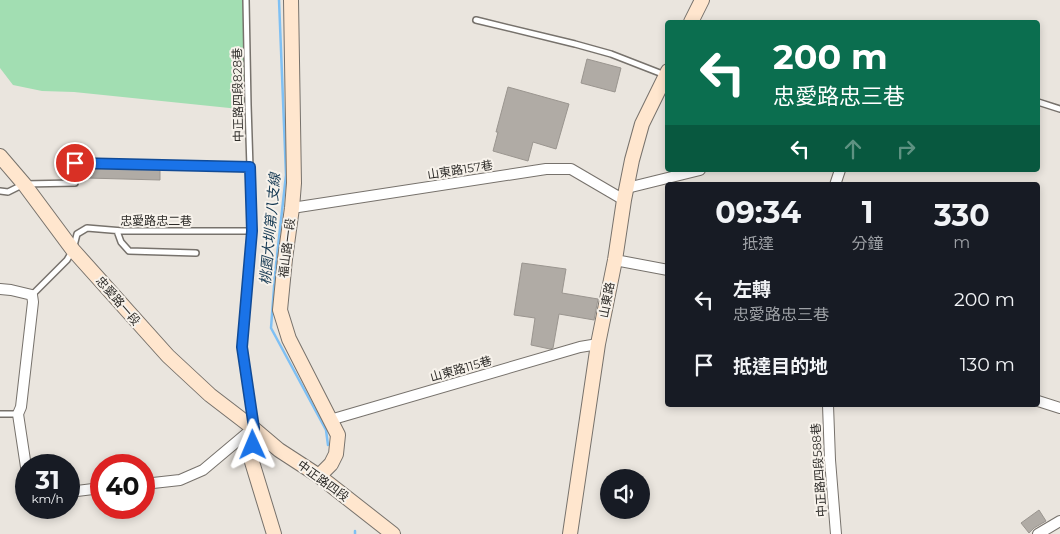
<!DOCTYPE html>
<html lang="zh-TW">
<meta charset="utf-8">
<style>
:root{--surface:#171b24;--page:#20242c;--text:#f1f3f6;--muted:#9ea1a6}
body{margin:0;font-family:Montserrat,"Noto Sans TC",sans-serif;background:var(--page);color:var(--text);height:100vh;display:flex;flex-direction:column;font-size:19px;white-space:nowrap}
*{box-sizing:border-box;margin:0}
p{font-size:16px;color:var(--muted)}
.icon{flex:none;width:28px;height:28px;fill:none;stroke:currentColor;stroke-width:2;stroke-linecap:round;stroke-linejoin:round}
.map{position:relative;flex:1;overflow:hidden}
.drawer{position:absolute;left:665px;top:182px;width:375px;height:225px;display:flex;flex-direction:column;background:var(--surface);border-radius:5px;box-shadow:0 2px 8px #0003}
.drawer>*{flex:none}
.guide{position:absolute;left:665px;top:20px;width:375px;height:152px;border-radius:5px;box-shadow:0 2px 8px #0003;background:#0b6e4f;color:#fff;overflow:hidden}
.tools{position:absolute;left:600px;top:469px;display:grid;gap:10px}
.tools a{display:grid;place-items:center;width:50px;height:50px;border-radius:50%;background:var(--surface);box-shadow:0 2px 8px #0003;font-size:25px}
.speed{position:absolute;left:15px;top:454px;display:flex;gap:10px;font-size:25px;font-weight:700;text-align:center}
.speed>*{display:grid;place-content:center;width:65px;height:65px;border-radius:50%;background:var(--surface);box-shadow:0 2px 8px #0003;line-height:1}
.speed small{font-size:12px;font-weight:400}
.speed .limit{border:8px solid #d22;background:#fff;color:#111}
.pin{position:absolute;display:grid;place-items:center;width:42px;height:42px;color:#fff;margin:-21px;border:2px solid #fff;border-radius:50%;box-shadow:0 1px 5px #0007}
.me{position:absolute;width:55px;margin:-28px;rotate:359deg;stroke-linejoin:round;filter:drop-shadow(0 0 4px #0008)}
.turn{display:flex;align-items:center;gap:18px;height:105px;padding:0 25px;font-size:22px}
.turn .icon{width:65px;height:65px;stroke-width:2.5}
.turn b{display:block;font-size:35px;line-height:42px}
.lanes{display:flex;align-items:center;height:48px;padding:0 25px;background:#0003;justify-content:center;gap:25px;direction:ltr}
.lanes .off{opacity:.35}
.eta{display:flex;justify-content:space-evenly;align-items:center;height:85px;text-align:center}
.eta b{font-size:30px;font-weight:700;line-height:35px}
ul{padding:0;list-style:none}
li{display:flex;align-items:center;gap:15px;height:65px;padding:0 25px}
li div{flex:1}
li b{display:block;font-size:19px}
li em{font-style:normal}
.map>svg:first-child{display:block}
</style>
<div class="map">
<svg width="1060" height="534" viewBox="0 0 1060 534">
<rect width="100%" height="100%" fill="#eae5de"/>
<path fill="#a2deb2" d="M0,0H246L249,110L74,92L42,91L13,85L0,68Z"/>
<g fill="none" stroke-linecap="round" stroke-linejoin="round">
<path stroke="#7fc0f4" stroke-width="2.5" d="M279,0L286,175L275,274L271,328L326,430L328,445
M355,531V534"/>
</g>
<path fill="#b0aba5" stroke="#9a958f" d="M587,59L621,68L615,92L581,83Z
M508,87L569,104L556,149L533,142L528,161L493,151L498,132H496Z
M87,168L160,169V180L87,178Z
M522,263L566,269L562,293L598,299L594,320L559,314L553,348L550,349L531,345L535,318L514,315Z
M1039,510L1046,521L1034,528L1029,533L1021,523Z"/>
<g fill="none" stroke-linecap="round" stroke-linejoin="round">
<defs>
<path id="lane" d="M246,0L248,105L252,231L243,347L253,425
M476,20L575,44L611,54L665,75
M1038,102L1060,109
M0,191L8,192L24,184L75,183V163L250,167
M117,231L121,242L129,251L196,253
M32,295L67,260L73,250L77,234L87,228L123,231H252
M0,414H18"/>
<path id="street" d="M835,185L840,170
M627,188L700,170
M292,208L546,169H571L624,200
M615,260L668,270
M0,289L11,290L32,295L33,302L21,407L18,414L26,467
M1038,401L1060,408
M828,405L830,460L836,534
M330,420L580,347L598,344
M144,484L180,480L203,470L253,428
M69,492L101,488
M1038,534L1060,521"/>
<path id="secondary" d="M291,0L294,183L292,208L285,259L280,310L289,339L338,435L336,454L331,464L319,476
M691,22L702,0
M0,156L24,184L73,250L168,356L210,395L253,428L279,450L319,476L393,534
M253,428L252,462L274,534
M570,534L598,344L615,260L624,200L632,160L642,124L668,71"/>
</defs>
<use href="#lane" stroke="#77726c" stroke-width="8"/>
<use href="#street" stroke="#77726c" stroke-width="12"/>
<use href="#secondary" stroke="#77726c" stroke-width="16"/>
<use href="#lane" stroke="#fff" stroke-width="5"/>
<use href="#street" stroke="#fff" stroke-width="10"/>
<use href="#secondary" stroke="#ffe6ce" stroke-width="14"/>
</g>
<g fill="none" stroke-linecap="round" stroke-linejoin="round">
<defs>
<path id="route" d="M75,163L250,167L252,231L242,347L254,428L253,445"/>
</defs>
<use href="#route" stroke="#114b97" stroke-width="12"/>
<use href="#route" stroke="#1a73e8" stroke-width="9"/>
</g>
<g text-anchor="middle" stroke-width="4" stroke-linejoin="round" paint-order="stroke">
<g font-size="12" fill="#2d2b28" stroke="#f7f2eb">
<text transform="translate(238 95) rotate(-91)" y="4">中正路四段828巷</text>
<text transform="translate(460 170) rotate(-9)" y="4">山東路157巷</text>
<text x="156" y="225">忠愛路忠二巷</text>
<text transform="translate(287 248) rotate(-83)" y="4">福山路一段</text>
<text transform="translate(607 300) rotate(-79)" y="4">山東路</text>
<text transform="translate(118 301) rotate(49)" y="4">忠愛路一段</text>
<text transform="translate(461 369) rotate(-16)" y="4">山東路115巷</text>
<text transform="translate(819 470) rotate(-94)" y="4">中正路四段588巷</text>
<text transform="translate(323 481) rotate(36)" y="4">中正路四段</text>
</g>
<g font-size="14" font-style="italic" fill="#153953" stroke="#f7f2eb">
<text transform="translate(270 229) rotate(-85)" y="5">桃園大圳第八支線</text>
</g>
</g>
</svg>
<div class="tools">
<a><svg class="icon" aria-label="sound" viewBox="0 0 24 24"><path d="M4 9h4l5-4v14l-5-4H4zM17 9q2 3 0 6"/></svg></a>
</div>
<div class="speed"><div>31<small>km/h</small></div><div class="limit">40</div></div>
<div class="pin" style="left:75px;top:163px;background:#d93025"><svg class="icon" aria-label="arrive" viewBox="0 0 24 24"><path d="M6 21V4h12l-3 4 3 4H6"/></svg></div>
<svg class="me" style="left:253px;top:445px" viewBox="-20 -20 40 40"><path d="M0-17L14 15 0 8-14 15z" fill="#1a73e8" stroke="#fff" stroke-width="4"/></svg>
<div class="guide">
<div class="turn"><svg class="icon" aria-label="left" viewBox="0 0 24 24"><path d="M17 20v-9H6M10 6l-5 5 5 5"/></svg><div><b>200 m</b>忠愛路忠三巷</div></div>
<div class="lanes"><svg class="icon" aria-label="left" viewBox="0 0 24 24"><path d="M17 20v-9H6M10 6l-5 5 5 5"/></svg><svg class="icon off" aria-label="ahead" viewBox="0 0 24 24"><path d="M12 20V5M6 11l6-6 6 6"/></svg><svg class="icon off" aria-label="right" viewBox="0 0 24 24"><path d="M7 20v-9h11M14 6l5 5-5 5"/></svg></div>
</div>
<section class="drawer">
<div class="eta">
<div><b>09:34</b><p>抵達</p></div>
<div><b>1</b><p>分鐘</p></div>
<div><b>330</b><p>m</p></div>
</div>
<ul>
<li><svg class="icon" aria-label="left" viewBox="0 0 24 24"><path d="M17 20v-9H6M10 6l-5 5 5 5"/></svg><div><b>左轉</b><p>忠愛路忠三巷</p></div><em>200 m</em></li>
<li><svg class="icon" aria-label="arrive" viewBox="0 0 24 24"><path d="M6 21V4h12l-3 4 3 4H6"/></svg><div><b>抵達目的地</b></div><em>130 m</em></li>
</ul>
</section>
</div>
